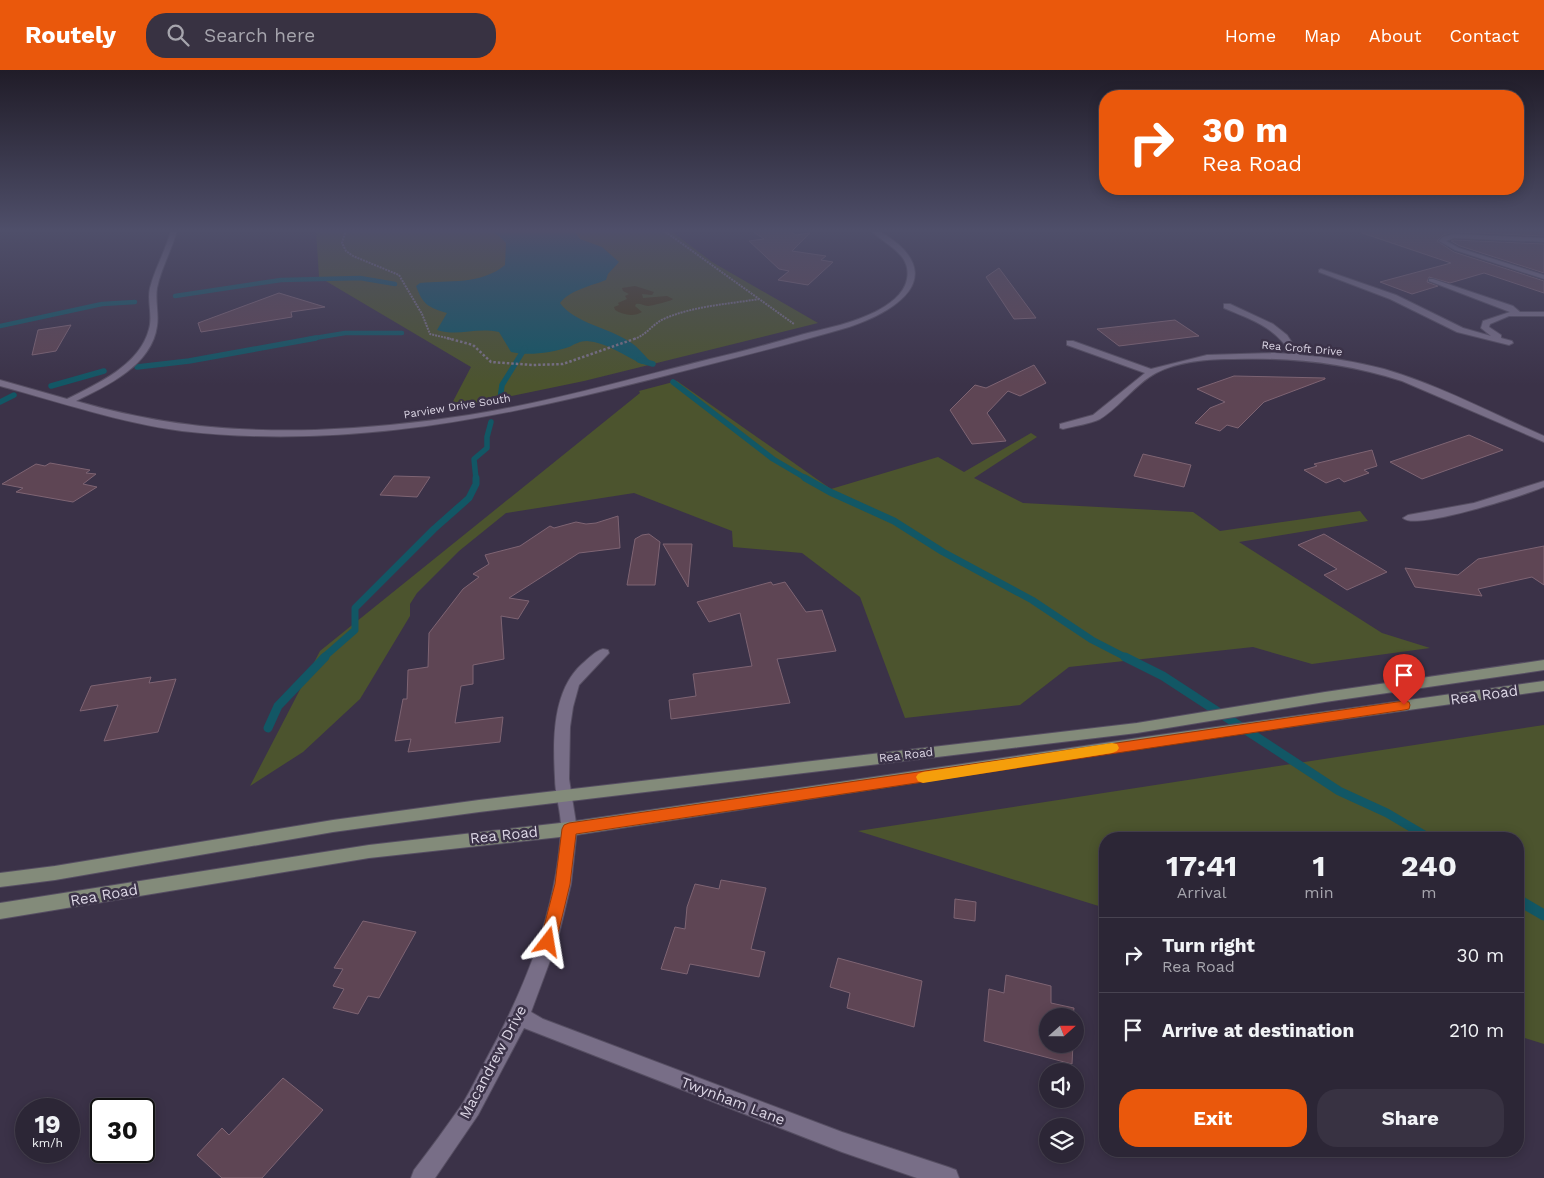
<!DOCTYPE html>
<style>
:root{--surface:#2c2636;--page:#383242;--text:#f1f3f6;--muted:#a6a5ad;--line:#484351;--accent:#ea580c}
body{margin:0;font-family:"Work Sans",sans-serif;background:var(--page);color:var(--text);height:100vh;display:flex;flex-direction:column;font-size:19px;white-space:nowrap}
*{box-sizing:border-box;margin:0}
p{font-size:16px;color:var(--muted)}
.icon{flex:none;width:28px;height:28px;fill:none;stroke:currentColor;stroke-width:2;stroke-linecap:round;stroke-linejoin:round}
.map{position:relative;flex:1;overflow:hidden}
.details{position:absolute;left:1099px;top:762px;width:425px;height:325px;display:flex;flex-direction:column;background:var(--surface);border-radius:20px;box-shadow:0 2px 12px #0003,0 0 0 1px var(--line)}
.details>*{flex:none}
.top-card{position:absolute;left:1099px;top:20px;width:425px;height:105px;border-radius:20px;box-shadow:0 2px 12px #0003,0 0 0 1px var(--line);background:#ea580c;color:#fff;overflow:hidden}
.needle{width:32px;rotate:69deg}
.controls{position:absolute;left:1039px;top:938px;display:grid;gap:10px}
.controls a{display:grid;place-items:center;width:45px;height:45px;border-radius:50%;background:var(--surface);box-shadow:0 2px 12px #0003,0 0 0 1px var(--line);font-size:25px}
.speed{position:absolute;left:15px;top:1028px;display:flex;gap:10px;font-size:25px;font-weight:700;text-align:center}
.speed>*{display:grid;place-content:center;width:65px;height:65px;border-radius:50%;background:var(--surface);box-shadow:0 2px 12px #0003,0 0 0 1px var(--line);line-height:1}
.speed small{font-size:12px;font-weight:400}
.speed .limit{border:2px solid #111;border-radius:8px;background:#fff;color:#111}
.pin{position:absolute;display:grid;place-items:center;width:42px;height:42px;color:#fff;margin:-51px -21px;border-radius:50% 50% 50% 0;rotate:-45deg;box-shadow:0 0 5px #0007}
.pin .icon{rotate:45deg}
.me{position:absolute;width:55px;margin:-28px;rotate:14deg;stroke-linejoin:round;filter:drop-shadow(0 0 4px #0008)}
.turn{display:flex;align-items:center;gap:18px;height:105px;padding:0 20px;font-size:22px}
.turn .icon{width:65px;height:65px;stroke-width:2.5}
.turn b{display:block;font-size:35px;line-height:42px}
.eta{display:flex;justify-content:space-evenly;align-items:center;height:85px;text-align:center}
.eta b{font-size:30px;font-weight:700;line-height:35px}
.button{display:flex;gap:10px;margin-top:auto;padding:10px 20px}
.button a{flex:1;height:58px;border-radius:20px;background:var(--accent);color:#fff;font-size:20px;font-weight:700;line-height:58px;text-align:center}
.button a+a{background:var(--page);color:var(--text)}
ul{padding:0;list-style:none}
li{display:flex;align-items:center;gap:15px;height:75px;padding:0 20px;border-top:1px solid var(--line)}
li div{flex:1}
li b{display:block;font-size:19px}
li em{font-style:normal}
header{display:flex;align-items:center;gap:30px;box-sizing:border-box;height:70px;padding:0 25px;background:var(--accent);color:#fff}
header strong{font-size:24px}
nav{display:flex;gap:28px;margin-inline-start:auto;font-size:18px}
.search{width:350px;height:45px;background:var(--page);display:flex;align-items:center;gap:12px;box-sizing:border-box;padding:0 18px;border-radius:20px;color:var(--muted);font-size:19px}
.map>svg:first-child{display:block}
</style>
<header>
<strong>Routely</strong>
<div class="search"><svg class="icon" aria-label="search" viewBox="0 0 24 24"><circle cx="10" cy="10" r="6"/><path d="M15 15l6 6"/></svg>Search here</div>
<nav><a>Home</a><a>Map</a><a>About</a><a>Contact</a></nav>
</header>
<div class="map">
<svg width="1544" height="1108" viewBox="0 0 1544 1108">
<rect width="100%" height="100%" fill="#3b3248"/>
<path fill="#4c542e" d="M316,160H670L712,192L818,253L584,311L449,339L471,297L319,207Z
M677,311L831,419L938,387L964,402L1031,363L1037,367L974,408L1023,433L1193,442L1220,461L1360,441L1368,451L1239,472L1382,563L1430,578L1312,594L1253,577L1069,597L1020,635L905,648L860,527L802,483L733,477L732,461L634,423L506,443L459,481L417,523L410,534V546L360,629L303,682L250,716L320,581L640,323L639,321Z
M1544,655V974L1518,966V769H1105V838L858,761Z"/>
<path fill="#473e1e" d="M635,216L654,222L652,225L642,224L643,228L667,226L673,229C671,231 651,236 648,236C643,236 641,233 636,234L635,236L642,242C634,247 623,245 615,240L614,237L619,235L618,233L627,229L625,226L629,224L623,221L622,218Z"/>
<path fill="#125765" d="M488,160H574L580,169L602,177L619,192L608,204L606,210C591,216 570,220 560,233C574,253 610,258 630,272C637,276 644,285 650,291L642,294C625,286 606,272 587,271C580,271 575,274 569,277C551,283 528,286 511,282L499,262C474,257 459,267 437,260L447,243C428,237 423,235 416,216L420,213C449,210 481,215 505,195L506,173L498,165Z"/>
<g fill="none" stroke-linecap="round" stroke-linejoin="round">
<path stroke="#125765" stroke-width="4.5" d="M175,226L281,210L360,208L395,214
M0,256L102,234L135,232
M309,269L345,263H402"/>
<path stroke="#125765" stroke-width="5.5" d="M639,290L653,294
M137,297L189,291L316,268
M673,312L773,389L807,409
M51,316L104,301
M500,329L502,315L525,278
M0,332L14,325
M476,409L474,389L487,378V367L491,352"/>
<path stroke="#125765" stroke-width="7" d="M805,408L830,422L894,451L943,482L1032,530L1092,570L1127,588
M323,588L355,560V538L434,459L469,428L476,414V408"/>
<path stroke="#125765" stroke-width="9" d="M1125,587L1163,606L1339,721L1387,743L1431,769
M268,658L278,636L325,587"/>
<path stroke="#125765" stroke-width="11" d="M1518,830L1544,845"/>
</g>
<path fill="#5e4554" stroke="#7e6473" d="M751,160H789L796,165L810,163L792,181L826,186L821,190L833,192L808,215L778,210L789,201L779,199L749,171L764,169Z
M1362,160H1544V166L1454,162L1443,165L1437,171L1454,182L1544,211V223L1484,203L1450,213L1429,207L1427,212L1438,216L1412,224L1380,212L1451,193L1362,163Z
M1454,170L1544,174V203L1460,176L1451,171Z
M999,198L1036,248L1014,249L986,207Z
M279,223L325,237L291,242L292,247L201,262L198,253Z
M1175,250L1199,266L1119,276L1097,259Z
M71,255L56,281L32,285L38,260Z
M1034,295L1046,313L1020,326L1008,321L987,343L1006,371L972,374L950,340L975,315L986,318Z
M1234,306L1325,308V309L1264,332L1238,358L1227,355L1220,361L1195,353L1210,338L1225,332L1197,319Z
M1469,365L1503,380L1422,409L1390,392Z
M1372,380L1377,396L1364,400L1369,403L1344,412L1339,408L1326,413L1304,400L1317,396L1314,394Z
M1143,384L1191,395L1184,417L1134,406Z
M50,393L90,400L86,403L96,404L83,414L97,417L73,432L16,422L23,418L2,414L36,394L45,396Z
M394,406L430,407L417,427L380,425Z
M618,446L620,478L579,483L509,528L529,531L518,549L501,546L504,589L473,595V614L461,616L455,653L503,647L500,672L408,682L411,669L395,671L403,629H407L408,600L428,597L429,563L463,519L479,507L473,504L489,494L485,485L520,476L550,456L554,458L576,452L586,454L596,453Z
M649,464L660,472L655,515H627L635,469L642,465Z
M1324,464L1387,502L1347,520L1324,505L1337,499L1298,475Z
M663,474H692L688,517Z
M1544,476V515L1532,507L1478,519L1482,526L1415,517L1405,498L1458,505L1478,489Z
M771,512L773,515L785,512L806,542L822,540L836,581L777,589L790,633L671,649L669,630L696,626L693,604L752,596L740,543L709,552L697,532Z
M151,607L149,613L176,609L158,662L104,671L118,635L80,641L91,616Z
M721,810L766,818L751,879L765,882L759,907L690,894L687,904L661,899L675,857L685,859L687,837L695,814L719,819Z
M955,829L976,832L975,851L954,848Z
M363,851L416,862L379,928L368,926L358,944L333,938L344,919L333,916L343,899L334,898Z
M838,888L922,911L914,957L847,938L850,923L830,917Z
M1006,905L1051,916V933L1074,938L1073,946H1048V974H1073L1072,994L984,971L989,919L1004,923Z
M283,1008L323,1040L262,1108H222L197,1085L222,1058L229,1065Z"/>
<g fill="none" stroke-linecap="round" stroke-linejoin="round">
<defs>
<path id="service" d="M1321,199L1396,225L1463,258L1491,266L1481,258L1483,251L1510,242L1429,211V209H1433L1513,236L1520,242H1544V246H1509L1490,254L1489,257L1501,265V268L1512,271L1513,273L1509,275L1457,262L1390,229L1319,202V200Z"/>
<path id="minor" d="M171,160H177C172,180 161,198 157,218C155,231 159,244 157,256C152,295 107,316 76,331C159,355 229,362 315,360C367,358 418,353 469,345C550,332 630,309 710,289C741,282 773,273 804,264C828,258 853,253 875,242C888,235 904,225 907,209C912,183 884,175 871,160C881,160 890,168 898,174C944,215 885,245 849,257C788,275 726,290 664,306C504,347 349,380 182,361C120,353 60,332 0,316V310L67,329C97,314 140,295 149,259C153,246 147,231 150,218C155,198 166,180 171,160Z
M1454,164L1544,168V172L1454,168L1446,171L1459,178L1544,205V209L1455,180L1439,171L1443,167Z
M1224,234H1230L1273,254L1287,265L1300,285C1328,287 1357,292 1384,299C1439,315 1491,343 1544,366V372L1402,311C1346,293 1292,287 1233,289C1208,289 1179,291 1156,303C1135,314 1120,337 1100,349C1090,354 1074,356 1063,359L1060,358V354L1093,345L1145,303L1067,275V271H1073L1151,299L1207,285L1274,283L1292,284C1273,256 1254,251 1224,238Z
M1544,411V417C1524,425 1416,461 1403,448L1408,445L1474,433Z
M603,579L608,580L609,583L579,615L573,637L570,657L569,709L577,759L571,814L557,872L531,942L543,949L842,1062L948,1097L956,1100L959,1108H917L842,1082L524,958L478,1045L435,1108H411L414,1100C431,1078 447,1056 463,1033C472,1018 480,1001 488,986C526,916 556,841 561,761C562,744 555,726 555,708C553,671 552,621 582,594C588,589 595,581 603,579Z"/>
<path id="secondary" d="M1544,590V600L1325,632L1137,663L479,742L333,762L55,810L0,817V803L55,796L333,750L479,730L1137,653L1325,622Z
M1544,611V621L1152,676L569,766L369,788L0,849V833L369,775L569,752L1152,666Z"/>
</defs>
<use href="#service" stroke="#564e62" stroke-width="2"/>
<use href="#minor" stroke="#564e62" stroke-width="2"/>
<use href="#secondary" stroke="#564e62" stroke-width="2"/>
<path stroke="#7a7285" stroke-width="2" stroke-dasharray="2 1" stroke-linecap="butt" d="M346,160L342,173L346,181L353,186L399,205L422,244L430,264L451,269
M663,160L794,254
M634,269C647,265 653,253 666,248C694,236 729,234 759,229"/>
<path stroke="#7a7285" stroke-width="2.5" stroke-dasharray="2.5 2" stroke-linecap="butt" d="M447,268L473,275L491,292L533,295L563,294L637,268"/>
<use href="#service" fill="#786e87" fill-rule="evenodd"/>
<use href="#minor" fill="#786e87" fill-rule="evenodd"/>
<use href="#secondary" fill="#838b7a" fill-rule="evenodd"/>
</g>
<linearGradient id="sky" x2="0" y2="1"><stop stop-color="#201c28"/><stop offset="0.51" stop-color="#4f4f6a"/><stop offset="1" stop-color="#4f4f6a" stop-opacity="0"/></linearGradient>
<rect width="1544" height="315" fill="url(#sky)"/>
<path fill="#ea580c" stroke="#983908" d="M1404,631L1409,632L1410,635L1409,639L1404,640L576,764L570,814L556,872L554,877L548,879L542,877L540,872L555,814L562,759L564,755L569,753Z"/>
<path fill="#f59e0b" d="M1112,673L1117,674L1119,678L1117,681L1112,683L923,713L918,711L916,707L918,704L923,702Z"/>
<g text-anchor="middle" stroke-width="5" stroke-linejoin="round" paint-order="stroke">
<g font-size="11" fill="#ddd7e6" stroke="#3b3248">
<text transform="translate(1302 278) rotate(5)" y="4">Rea Croft Drive</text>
<text transform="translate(457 336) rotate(-9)" y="4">Parview Drive South</text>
</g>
<g font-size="12" fill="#ddd7e6" stroke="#3b3248">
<text transform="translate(906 685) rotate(-7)" y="4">Rea Road</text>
</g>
<g font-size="15" fill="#ddd7e6" stroke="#3b3248">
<text transform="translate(1484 625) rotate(-8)" y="5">Rea Road</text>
<text transform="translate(504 765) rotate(-6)" y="5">Rea Road</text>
<text transform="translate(104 825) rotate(-10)" y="5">Rea Road</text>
<text transform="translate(493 992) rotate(-62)" y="5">Macandrew Drive</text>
<text transform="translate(733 1031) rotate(21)" y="5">Twynham Lane</text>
</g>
</g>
</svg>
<div class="controls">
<a><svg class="needle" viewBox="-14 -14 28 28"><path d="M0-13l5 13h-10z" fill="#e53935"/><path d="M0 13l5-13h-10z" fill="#a6a5ad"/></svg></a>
<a><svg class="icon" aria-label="sound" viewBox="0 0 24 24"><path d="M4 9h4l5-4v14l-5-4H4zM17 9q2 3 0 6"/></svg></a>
<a><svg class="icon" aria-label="layers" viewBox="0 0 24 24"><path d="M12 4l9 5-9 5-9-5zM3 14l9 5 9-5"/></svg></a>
</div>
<div class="speed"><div>19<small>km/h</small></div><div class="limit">30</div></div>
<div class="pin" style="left:1404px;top:635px;background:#d93025"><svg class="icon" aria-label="arrive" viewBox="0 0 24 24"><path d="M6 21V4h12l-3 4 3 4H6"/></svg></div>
<svg class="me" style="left:548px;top:872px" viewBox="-20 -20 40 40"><path d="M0-17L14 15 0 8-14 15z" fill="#ea580c" stroke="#fff" stroke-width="4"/></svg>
<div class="top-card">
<div class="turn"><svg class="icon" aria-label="right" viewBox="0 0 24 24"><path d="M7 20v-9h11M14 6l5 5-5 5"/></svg><div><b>30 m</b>Rea Road</div></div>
</div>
<section class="details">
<div class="eta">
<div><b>17:41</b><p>Arrival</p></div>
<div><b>1</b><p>min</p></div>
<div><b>240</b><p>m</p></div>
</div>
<ul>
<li><svg class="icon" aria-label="right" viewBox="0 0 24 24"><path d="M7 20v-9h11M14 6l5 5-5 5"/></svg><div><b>Turn right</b><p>Rea Road</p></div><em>30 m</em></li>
<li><svg class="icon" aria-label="arrive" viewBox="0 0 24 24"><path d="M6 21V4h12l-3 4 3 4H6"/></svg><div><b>Arrive at destination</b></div><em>210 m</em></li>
</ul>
<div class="button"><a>Exit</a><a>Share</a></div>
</section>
</div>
